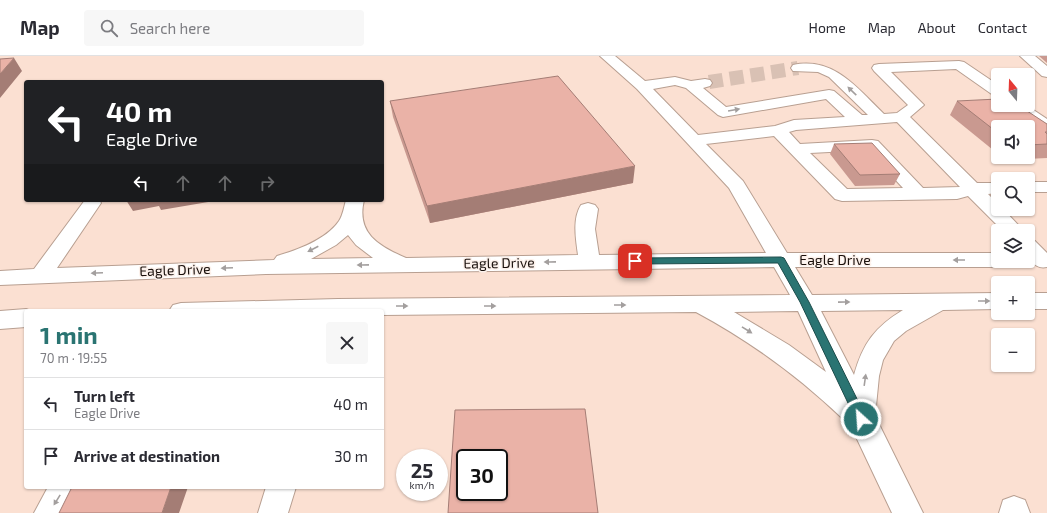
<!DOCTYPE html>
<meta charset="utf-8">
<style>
:root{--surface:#fff;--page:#f7f7f7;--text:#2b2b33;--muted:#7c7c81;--line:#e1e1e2;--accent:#2a7472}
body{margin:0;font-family:"Exo 2",sans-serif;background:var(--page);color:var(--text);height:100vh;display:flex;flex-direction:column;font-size:15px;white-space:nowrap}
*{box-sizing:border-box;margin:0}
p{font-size:13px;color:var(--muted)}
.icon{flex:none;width:22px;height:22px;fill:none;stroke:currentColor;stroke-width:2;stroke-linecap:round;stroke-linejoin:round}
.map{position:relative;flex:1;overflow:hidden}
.details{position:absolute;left:24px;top:253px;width:360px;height:180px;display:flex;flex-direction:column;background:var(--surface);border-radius:4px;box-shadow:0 1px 3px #0004}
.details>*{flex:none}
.hud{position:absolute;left:24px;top:24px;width:360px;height:122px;border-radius:4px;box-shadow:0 1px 3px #0004;background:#202124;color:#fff;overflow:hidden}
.needle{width:26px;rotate:341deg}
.fabs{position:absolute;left:991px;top:12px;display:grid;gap:8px}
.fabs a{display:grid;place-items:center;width:44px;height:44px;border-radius:4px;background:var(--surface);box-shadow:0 1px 3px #0004;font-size:20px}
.speed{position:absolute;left:396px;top:393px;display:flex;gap:8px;font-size:20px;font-weight:700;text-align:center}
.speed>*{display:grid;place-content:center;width:52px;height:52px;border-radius:50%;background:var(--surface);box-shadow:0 1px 3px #0004;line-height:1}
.speed small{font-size:10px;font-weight:400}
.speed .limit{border:2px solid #111;border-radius:6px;background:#fff;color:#111}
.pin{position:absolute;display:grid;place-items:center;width:34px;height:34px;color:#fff;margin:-17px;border-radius:8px;box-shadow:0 2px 6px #0006}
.me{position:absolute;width:44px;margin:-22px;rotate:334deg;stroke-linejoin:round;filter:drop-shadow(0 0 3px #0008)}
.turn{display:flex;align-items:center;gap:14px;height:84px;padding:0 16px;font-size:18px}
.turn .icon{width:52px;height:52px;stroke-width:2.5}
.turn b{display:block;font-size:28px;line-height:34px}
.lanes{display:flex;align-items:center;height:38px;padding:0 16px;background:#0003;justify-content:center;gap:20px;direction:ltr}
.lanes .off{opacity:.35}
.round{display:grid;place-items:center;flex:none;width:42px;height:42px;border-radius:4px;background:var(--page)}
.head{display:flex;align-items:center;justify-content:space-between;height:68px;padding:0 16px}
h1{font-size:24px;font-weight:700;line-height:30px;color:var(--accent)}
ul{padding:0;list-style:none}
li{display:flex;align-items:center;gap:12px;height:52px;padding:0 16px;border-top:1px solid var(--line)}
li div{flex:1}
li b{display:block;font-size:15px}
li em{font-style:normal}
header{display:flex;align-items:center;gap:24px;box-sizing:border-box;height:56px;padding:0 20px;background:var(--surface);border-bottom:1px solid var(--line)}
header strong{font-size:19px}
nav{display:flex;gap:22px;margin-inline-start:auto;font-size:14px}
.search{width:280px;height:36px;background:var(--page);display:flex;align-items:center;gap:10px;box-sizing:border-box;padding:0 14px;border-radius:4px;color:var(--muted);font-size:15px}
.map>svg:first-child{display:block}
</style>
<header>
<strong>Map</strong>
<div class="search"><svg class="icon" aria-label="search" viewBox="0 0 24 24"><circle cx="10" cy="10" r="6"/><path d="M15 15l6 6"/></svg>Search here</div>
<nav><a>Home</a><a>Map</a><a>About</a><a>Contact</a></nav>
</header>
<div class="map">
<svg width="1047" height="457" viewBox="0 0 1047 457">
<rect width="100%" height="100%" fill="#fbe0d2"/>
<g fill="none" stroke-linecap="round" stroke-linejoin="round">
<path stroke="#d9c1b4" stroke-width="14" stroke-dasharray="14 7" stroke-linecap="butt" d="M709,26L798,12"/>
<defs>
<path id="minor" d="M600,0H615L645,25L675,21L691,25L705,23L710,24L712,27L710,30L703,32L726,51L829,34L834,35L862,59H868L829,21L818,16L793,15L791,12L793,9C834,0 858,33 884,58L897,57L908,49L874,15L872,12L874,9L879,8L959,5L964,6L998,29V40L993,39L956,13L891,16L924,49L910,61L977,127H998V137L988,138L998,148V153H1003L1024,175H1003L968,140L957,143L842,145L835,143L774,80L706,88L743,125L787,197H998V205H1008L1005,209L998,211H795L812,239L998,237V253L943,254L906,275L894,285L883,304L879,320L875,360L923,457H892L848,364L842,362C798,320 750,285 696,256L382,259V255H169L173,249L181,247L338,243L790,239L774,211L266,218L0,229V215L34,213L85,144H99L101,147L57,212L274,204L277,200C297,194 326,184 339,165C343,159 344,151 346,144H364C356,177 378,190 406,202L578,199C576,184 572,163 581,149L588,147L595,149L598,153L595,173L599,199L766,197L729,132L637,33ZM675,29L686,32L718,59L723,61L826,43L845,61L794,64L775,70L698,79L653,33ZM897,66L960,131L923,132L878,85L872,84L800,88L789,76L796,74ZM868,94L903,132L847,133L810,97ZM348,179L356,189L373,202L311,203L336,189ZM903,254C875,271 863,287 854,319L821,255ZM798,255L826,316L789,289L734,256Z
M1020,0H1035L1047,10V21L1042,20Z
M1009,49H1026L1047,63V75L1041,73Z
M1028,126H1047V136H1028Z
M1028,183L1035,185L1047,197V211C1038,213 1034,208 1028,202Z
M1028,237H1047V253H1028Z
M26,253L31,255H26V271L0,273V255Z
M48,431H80L66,457H34Z
M266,431H296L288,457H258Z
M1014,440L1025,444L1030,457H999L1003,444Z"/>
</defs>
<use href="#minor" stroke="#b89f91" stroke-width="2"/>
<use href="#minor" fill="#fff" fill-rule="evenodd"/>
</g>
<path fill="#c99990" d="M1039,0H1047V7Z
M390,45L633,127L430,167L393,61Z
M957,45L1010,51L1047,68V102L1005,104L1001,101H1028V71H998V98L950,59Z
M834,88L900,118L894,129L855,130L830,98Z"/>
<path fill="#a47d75" d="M14,2L22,15L0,42V18Z
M635,110L633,127L430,167L427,150Z
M126,144H220L161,154L159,150L133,155Z
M171,431H188L179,457H162Z"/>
<path fill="#eab2a7" stroke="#a47d75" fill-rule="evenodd" d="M14,2L0,18V3Z
M558,20L635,110L427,150L390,45Z
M998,43V49H1007L1010,51H1021L1047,68V76H1045L1047,78V88L1028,89V71H998V77L957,45Z
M872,87L900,118L860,119L834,88Z
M585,353L598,457H448L455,354ZM465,402H499V436H465Z
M72,431H171L162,457H59Z"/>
<defs><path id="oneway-solid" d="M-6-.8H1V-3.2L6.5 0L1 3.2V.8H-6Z"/></defs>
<g fill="#a39f9e">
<use href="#oneway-solid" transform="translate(852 35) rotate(-136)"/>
<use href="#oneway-solid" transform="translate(734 54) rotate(-10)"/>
<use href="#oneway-solid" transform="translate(313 193) rotate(153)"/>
<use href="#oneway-solid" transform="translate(959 204) rotate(-180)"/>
<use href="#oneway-solid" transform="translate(550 206) rotate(179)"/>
<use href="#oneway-solid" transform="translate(363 209) rotate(179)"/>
<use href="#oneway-solid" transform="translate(227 212) rotate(178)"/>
<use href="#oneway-solid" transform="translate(97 217) rotate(178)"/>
<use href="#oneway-solid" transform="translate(984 245)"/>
<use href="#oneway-solid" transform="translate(844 246) rotate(-1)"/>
<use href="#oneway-solid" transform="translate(620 249)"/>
<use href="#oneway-solid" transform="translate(402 250)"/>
<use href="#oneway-solid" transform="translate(490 250)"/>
<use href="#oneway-solid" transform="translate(747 274) rotate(32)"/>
<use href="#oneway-solid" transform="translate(865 324) rotate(-82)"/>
<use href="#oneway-solid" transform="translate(57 444) rotate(122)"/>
</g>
<path fill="#2a7472" stroke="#1b4b4a" d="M781,201L784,202L809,246L867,363L865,366L861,368L857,366L800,246L778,207L635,208L631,205L635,202Z"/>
<g text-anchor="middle" stroke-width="3" stroke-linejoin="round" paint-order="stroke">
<g font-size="14" fill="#19100c" stroke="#fcf1eb">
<text x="835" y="209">Eagle Drive</text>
<text transform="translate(499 207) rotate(-1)" y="5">Eagle Drive</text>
<text transform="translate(175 214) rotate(-2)" y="5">Eagle Drive</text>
</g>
</g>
</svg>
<div class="fabs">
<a><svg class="needle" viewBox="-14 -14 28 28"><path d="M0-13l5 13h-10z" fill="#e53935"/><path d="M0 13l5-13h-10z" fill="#7c7c81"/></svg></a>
<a><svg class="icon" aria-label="sound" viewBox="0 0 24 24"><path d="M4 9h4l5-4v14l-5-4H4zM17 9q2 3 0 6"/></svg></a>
<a><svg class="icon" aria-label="search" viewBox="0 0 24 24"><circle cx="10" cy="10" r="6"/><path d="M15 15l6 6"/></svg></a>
<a><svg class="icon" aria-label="layers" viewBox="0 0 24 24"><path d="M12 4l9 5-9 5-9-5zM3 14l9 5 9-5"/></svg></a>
<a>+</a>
<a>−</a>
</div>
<div class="speed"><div>25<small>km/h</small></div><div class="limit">30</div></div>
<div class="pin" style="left:635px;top:205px;background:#d93025"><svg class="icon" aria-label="arrive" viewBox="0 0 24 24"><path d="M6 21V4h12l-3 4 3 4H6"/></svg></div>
<svg class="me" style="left:861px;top:363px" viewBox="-20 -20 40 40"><circle r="17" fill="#2a7472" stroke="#fff" stroke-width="3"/><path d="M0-11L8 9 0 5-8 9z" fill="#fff"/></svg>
<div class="hud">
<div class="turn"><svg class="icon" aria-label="left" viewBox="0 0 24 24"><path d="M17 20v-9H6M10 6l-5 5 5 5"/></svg><div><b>40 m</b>Eagle Drive</div></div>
<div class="lanes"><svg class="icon" aria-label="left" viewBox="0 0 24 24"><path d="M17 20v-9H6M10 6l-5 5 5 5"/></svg><svg class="icon off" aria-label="ahead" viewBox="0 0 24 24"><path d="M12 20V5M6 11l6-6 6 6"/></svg><svg class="icon off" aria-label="ahead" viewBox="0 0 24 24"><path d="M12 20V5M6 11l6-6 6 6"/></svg><svg class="icon off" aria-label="right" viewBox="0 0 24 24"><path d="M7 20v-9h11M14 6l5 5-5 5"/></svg></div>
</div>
<section class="details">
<div class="head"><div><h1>1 min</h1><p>70 m · 19:55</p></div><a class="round"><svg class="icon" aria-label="close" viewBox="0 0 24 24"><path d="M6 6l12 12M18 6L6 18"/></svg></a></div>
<ul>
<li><svg class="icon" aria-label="left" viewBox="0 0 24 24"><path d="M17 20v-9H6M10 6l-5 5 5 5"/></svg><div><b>Turn left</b><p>Eagle Drive</p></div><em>40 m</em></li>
<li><svg class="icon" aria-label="arrive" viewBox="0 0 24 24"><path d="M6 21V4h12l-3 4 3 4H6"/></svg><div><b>Arrive at destination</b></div><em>30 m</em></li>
</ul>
</section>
</div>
